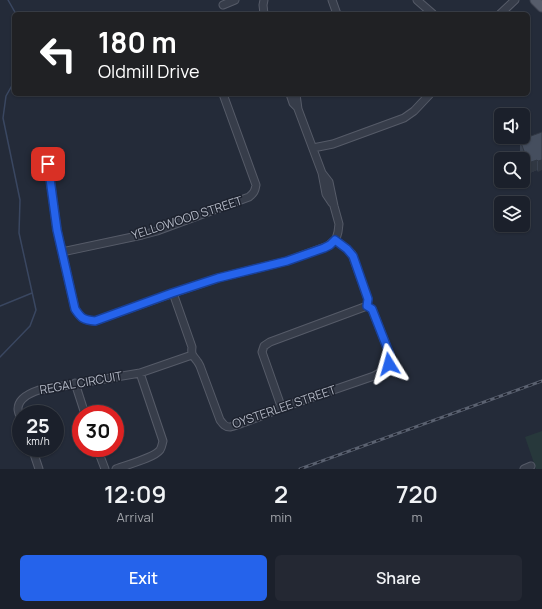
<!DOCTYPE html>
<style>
:root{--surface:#1b202b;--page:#242833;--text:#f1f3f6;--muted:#a0a3a9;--line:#393e47;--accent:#2563eb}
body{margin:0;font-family:Manrope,sans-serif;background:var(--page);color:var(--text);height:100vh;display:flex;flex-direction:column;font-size:15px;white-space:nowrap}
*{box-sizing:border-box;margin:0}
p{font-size:13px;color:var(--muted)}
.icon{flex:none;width:22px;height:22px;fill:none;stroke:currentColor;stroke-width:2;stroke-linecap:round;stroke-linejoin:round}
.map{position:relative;height:469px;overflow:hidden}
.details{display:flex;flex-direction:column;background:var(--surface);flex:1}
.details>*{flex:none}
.banner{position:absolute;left:12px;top:12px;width:518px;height:84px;border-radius:6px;box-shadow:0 1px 3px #0004,0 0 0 1px var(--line);background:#202124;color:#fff;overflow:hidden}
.tools{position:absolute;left:494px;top:108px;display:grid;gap:8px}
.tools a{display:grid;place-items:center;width:36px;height:36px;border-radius:6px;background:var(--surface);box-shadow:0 1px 3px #0004,0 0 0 1px var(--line);font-size:20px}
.speed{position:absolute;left:12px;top:405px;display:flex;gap:8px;font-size:20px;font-weight:700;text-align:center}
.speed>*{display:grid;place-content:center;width:52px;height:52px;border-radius:50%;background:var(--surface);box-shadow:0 1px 3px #0004,0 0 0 1px var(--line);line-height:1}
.speed small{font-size:10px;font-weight:400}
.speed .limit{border:6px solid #d22;background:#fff;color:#111}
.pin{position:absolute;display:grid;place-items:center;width:34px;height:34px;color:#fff;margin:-17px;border-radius:8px;box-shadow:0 2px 6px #0006}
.me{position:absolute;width:44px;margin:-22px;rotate:352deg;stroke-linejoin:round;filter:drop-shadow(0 0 3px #0008)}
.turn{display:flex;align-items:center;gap:14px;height:84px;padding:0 20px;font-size:18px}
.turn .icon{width:52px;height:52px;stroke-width:2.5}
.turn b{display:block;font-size:28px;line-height:34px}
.eta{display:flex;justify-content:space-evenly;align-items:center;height:68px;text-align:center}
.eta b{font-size:24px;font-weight:600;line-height:28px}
.action{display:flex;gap:8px;margin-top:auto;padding:8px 20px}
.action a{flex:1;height:46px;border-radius:6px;background:var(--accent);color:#fff;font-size:16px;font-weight:600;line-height:46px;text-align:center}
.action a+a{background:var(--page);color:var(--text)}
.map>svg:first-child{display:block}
</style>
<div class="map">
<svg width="542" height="469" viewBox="0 0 542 469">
<rect width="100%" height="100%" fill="#242b39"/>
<path fill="#27383b" d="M542,431V469H536L525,437Z"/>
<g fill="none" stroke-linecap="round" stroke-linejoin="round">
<path stroke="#3a4761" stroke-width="1.5" d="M8,0L16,14
M0,306L32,293
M0,357L30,326L36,310L19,233L20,200L3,118L6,96L14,82"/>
<defs>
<path id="minor" d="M332,0L337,14
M417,0L433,14
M223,5L235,0
M264,14L263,5L264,0
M500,14L515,0
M290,94L293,103L297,107
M296,94L298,109L322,173L326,194L332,203
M313,148L333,144L404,118L414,111L430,94
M48,164L57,230L75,309C81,318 83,320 95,321L173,293L218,278L287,261L328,246L336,239L338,232L339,224L334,206L329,182L322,173
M62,252L142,235L157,231L249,197C254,193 255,191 256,185L223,94
M173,293L192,347C191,356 193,355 197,361C198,362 199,364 200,366L220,420C223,424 225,427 230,427C233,427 272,412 276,410C280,407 281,405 287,406L374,376L383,371L389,364L390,355L372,309L367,306L368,299L352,254L347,249L335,240
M75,383L85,414
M281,406L262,352L264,346L270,342L367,306
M21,419C20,416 18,412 18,409C18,398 30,393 39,390L140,373L192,355
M32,448L39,469
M97,448L105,469
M116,469C126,465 154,458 160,450C162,447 162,444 163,441L140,373
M524,469L531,466"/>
<path id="major" d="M535,0L542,7"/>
</defs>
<use href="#minor" stroke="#565b68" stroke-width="9"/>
<use href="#major" stroke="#414653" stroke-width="11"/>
<use href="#minor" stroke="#373d4a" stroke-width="7"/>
<use href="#major" stroke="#565c6a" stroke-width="9"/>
<defs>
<path id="rail" d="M300,469L542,381"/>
</defs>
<use href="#rail" stroke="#5a6170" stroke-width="3"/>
<use href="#rail" stroke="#1d222e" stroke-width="1.5" stroke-dasharray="4.5" stroke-linecap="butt"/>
</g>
<path fill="#3b4351" d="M542,132L538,172L537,170L525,175L523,170V159H520V140Z"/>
<path fill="#303742" d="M537,160V170L525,175V164Z
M542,160V170L538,172V161Z"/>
<path fill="#454e5e" stroke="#303742" d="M542,132V160L538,161L537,160L525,164L520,153L524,151L520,140Z"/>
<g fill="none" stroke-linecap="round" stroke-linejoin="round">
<defs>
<path id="route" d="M48,164L57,230L75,309C81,318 83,320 95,321L172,293L218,278L287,261L324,248L330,245L335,240L347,249L353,256L368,299L367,306L372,309L390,355L389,364"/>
</defs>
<use href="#route" stroke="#184099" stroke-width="10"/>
<use href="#route" stroke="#2563eb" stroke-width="7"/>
</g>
<g text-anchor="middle" stroke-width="3" stroke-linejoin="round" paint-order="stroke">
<g font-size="12" fill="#b3b8c5" stroke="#1d222e">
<text transform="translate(187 218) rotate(-18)" y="4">YELLOWOOD STREET</text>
<text transform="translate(81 383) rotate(-10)" y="4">REGAL CIRCUIT</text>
<text transform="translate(284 407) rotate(-19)" y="4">OYSTERLEE STREET</text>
</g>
</g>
</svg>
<div class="tools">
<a><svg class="icon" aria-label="sound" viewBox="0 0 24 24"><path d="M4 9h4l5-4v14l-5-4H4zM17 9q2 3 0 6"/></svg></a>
<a><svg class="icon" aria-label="search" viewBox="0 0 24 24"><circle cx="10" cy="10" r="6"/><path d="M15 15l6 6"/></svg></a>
<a><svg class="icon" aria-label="layers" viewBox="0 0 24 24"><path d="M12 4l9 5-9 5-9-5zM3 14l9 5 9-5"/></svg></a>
</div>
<div class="speed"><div>25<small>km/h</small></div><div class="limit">30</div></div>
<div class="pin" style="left:48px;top:164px;background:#d93025"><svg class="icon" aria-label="arrive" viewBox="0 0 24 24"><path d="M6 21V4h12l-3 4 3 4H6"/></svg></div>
<svg class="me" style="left:389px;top:364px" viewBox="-20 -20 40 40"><path d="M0-17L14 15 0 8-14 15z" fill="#2563eb" stroke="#fff" stroke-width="4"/></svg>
<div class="banner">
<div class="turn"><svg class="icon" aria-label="left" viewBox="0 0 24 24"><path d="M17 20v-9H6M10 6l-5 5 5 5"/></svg><div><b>180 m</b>Oldmill Drive</div></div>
</div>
</div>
<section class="details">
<div class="eta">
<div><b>12:09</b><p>Arrival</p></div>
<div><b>2</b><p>min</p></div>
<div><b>720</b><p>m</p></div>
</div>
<div class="action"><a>Exit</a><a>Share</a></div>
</section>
